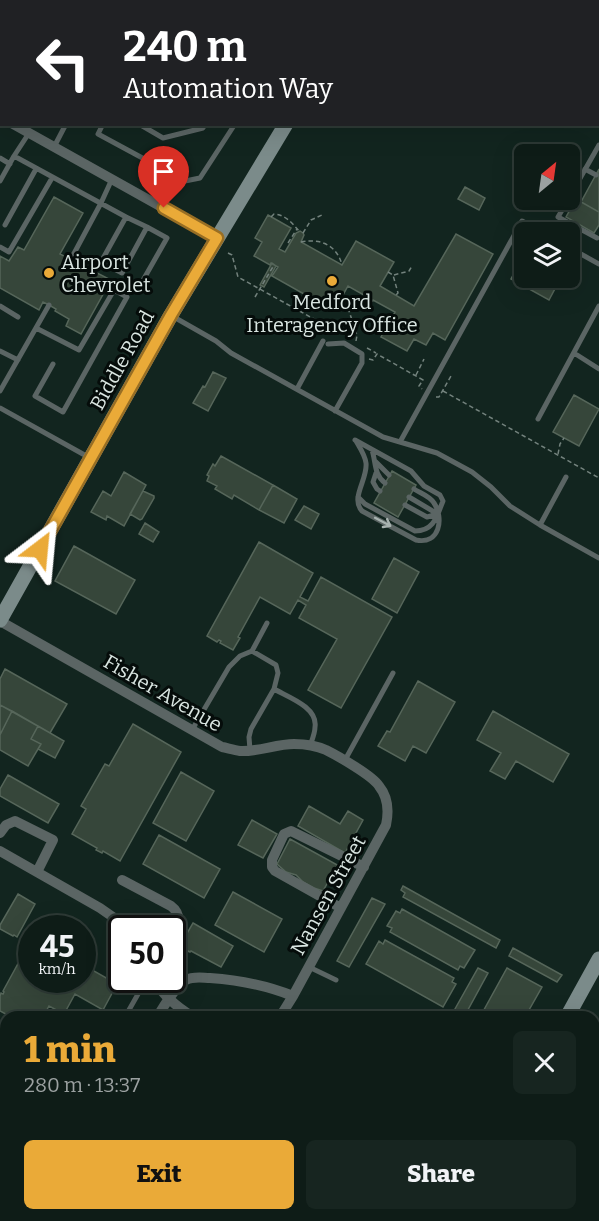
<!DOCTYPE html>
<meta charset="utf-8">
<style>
:root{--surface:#0e1c17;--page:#172520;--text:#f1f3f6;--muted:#9ba1a1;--line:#2e3a36;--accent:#eaaa38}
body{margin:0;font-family:Bitter,serif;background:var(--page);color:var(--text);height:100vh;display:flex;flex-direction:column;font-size:22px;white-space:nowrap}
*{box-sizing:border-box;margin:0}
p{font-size:20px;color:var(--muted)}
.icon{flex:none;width:33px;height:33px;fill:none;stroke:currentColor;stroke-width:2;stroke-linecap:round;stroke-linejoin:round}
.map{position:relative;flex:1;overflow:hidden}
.panel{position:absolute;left:0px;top:1011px;width:600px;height:210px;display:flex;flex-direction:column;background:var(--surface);border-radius:18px 18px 0 0;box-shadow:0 6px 24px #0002,0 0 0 2px var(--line)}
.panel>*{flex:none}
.top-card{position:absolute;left:0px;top:0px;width:600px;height:126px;box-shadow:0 6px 24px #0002,0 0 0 2px var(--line);background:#202124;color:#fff;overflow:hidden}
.needle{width:39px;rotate:29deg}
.buttons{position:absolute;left:514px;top:144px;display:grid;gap:12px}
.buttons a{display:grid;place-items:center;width:66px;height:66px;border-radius:9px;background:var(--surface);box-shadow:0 6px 24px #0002,0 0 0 2px var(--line);font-size:30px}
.speed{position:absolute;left:18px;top:915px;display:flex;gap:12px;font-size:30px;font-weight:700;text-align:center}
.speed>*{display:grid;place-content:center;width:78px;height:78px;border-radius:50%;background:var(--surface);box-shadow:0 6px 24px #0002,0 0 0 2px var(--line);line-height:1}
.speed small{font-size:15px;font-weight:400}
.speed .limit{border:3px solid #111;border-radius:9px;background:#fff;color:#111}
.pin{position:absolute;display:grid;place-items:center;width:51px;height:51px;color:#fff;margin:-62px -26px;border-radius:50% 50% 50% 0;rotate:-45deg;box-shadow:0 0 6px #0007}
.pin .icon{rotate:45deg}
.me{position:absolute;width:66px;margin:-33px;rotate:29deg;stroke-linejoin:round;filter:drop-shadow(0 0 4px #0008)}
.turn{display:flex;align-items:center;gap:21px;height:126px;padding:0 24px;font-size:27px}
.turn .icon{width:78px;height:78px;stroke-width:2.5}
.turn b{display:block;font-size:42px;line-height:51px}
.round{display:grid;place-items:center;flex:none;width:63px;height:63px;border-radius:9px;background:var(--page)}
.summary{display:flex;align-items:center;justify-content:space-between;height:102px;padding:0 24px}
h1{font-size:36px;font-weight:800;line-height:45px;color:var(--accent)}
.primary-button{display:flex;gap:12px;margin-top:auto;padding:12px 24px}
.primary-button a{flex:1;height:69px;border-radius:9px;background:var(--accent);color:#111;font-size:24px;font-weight:800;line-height:69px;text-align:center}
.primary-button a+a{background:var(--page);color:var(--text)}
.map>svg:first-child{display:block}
</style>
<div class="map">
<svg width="599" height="1221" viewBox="0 0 599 1221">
<rect width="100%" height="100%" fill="#12251f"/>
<path fill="#36463a" stroke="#56665a" stroke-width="1.5" d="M61,0H131L130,2H60Z
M599,169V212L581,202Z
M465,187L485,198L479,210L458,199Z
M54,197L83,213L60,254L111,280L81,334L66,326L69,319L55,311L56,309L49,305L43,302L39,310L0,288V256L9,261L18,247L24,250Z
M576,199L599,212V225L594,233L566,217Z
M268,215L291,228L279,249L285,252L296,233L300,231L303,233L304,235L301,242L342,265L356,241L394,262L380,286L414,306L456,234L493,254L445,340L433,333L426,345L414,339L407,351L381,337L395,312L373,300L368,306H364L361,302L364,295L348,286L334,311L272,276L278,267L271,263L270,265L254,256L262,242L255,238Z
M520,262L525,265V278H547L558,283L549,300L511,279Z
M272,263L276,266L264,287L260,285Z
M213,372L226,378L208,411L193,403L203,386L205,387Z
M574,395L599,409L579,446L553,432Z
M221,456L273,485L259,510L234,495L232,499L215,489L217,486L207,481L209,476L207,475L213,464L215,466Z
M392,471L416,485L398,517L374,503Z
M124,472L146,485L124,526L107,516L106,520L91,512L103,491L111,496Z
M273,485L297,499L284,523L259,510Z
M143,491L154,496V498L142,519L140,520L130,514Z
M304,506L319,514L311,529L295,520Z
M145,523L159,532L153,542L139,534Z
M259,542L313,573L300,597L308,601L321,577L392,617L341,708L308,690L337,639L299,618L306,605L298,600L290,614L260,597L238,637L240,638L233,650L220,643L221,641L219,640L217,642L207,636Z
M74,546L135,580L116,614L55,581Z
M394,558L419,572L397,613L372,599Z
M5,669L67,704L50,733L0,705V679Z
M418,681L455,702L426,753L413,746L405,761L378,746L387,731L390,732Z
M0,705L12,711L0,735Z
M12,711L38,726L31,739L41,744L28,766L0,750V735Z
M493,711L569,754L553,782L516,761L505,779L490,771L501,753L477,740Z
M133,724L181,752L120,861L103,851L102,853L96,850L97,848L72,834L86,809L81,806L105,764L109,766Z
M38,726L64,741L55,758L38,749L41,744L31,739Z
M181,772L214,791L186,841L153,823Z
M8,775L59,804L48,823L0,796V789Z
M309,806L340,824L348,811L363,820L345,853L298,826Z
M252,820L277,834L263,858L238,845Z
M159,835L220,869L204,898L143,864Z
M290,839L341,867L332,883L328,882L323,891L314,888L303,882L296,875L286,872L277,864Z
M403,886L500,940L496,948L403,897L405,893L401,890Z
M233,892L282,919L264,952L215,925Z
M18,894L35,904L17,937L14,935L13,936L0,929V925Z
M372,898L385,904L349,967L337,961Z
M402,909L475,950L464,968L460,966L458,970L390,932L392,928L387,926L396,911L400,913Z
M193,923L233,946L221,967L191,951L190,952L188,951L185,957L176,952Z
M385,940L454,978L452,982L456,984L443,1007L366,964L379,941L383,944Z
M513,948L562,975L557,982L509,956Z
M26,950L32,954V980H82V974L87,967L117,984L103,1010L75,994L64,1014L49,1006L43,1017H11L0,1011V996L1,993L3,994L4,992L3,991L20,960L21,961Z
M478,968L488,973L464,1017H452L451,1016Z
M507,968L542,987L525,1017H480Z
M594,1043L599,1045V1068L594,1065Z
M598,1119L599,1120V1159L594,1168V1125Z
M282,1215H326L322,1221H282L280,1220Z
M543,1215H567L564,1221H553Z"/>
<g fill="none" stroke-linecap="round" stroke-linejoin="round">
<path stroke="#73827d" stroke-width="1.5" stroke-dasharray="4.5 3" stroke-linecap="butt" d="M271,217L274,214C286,215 292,223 299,231
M303,233L311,220L324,214
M301,242C320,238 337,245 342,265
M288,243L297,229
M228,253L232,255L238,277L323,324L320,331L323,333
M388,272L393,275L398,293L396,295
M394,275L409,271L412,266
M255,297L274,265
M324,325L327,326L351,320
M356,341L357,335L347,305L359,302
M367,348L376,353
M369,359L373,360L377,354L423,380L419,386L422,389
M416,375L424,359
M443,391L599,478
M436,397H439L451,376
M558,454L560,444L564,438"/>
<path stroke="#5b6564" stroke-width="5" d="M22,2L23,0
M53,2V0
M135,2L136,0
M186,2L187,0
M0,41L2,38
M0,94L2,92
M103,124L98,134L185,181L200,178L235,124
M139,124L163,138L203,128L205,124
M29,133L14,156L126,217L101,262L122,273L147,227L167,238L142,282
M54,147L66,124
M0,158L10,164
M585,169L596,175
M0,181L14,156
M570,196L599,145
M568,200L558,217L597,238
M126,217L147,227
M5,225L36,169
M0,247L9,252L52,178
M570,248L599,264
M71,259L101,203L112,179
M0,306L18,317
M172,316L216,341L231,353L383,437L437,453L472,472L491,487L510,506L540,525L599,558
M36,328L79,350L114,290L127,297L63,412L35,396L53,364
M328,344L344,343L362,354V363L335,411
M0,351L18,360
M574,353L599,369
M297,389L323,341
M0,391L49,305
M0,408L90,458
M538,419L599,306
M355,440L411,471L424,486L440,495L443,501C437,516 434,531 415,531L365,504L358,497
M356,441C360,448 365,455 366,463C368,479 350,498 362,511L416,540C440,545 444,518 434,503C430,496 420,493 414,489
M400,442L522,221L542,232
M372,450C376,462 374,475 385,483
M376,462L389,475
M376,473L373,482L377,489L380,491
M409,497L436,513
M405,505L427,517L438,514
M540,525L566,477
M252,651L267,623
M192,730L229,667L240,656L252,651L276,665L278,673L274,689
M250,750L249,737L251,729L274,689C288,697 318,707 315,727C315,733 312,740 310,746
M345,760L393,673
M309,967L336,980
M125,1017L146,980"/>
<path stroke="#5b6564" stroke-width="10" d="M0,117L2,118
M13,124L217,238
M0,621L222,747C227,748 234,750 240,751C258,752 276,744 294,744C304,744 317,746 326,750C338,756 373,776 379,786C388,797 389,811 386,825L293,996L280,1017
M0,833L6,825L15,821L53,840L37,872
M0,851L100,908L120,922L126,928
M122,880L171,906C183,915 178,927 172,939
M341,908L275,871L272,867V860L284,834L291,831L364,867
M154,980C163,996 177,1007 193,1017
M157,1017C163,1008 177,984 186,980C193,976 203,978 210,978C239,980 266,985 293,996"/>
<path stroke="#7b8b8a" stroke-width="15" d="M432,0L435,2
M357,2L358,0
M598,92L599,93
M0,620L171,315L286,124
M567,1017L599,959
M453,1221L457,1215"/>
</g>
<defs><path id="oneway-shaft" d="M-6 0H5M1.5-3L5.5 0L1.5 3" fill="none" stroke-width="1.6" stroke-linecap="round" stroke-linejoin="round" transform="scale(1.5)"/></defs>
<use stroke="#a7b2af" href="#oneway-shaft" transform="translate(383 522) rotate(28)"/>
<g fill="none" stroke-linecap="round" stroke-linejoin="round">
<defs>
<path id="route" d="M40,549L171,315L217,238L164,208"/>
</defs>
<use href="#route" stroke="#986e24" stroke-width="15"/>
<use href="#route" stroke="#eaaa38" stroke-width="10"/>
</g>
<g fill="#eaaa38" stroke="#050c0a" stroke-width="2">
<circle cx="49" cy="273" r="6"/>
<circle cx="332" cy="281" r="6"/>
</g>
<g text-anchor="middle" stroke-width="6" stroke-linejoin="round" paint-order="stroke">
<g font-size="20" fill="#d9e5e1" stroke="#050c0a" text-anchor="start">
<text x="61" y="269">Airport<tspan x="61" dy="23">Chevrolet</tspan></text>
<text x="332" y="309" text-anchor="middle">Medford<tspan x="332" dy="23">Interagency Office</tspan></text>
</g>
<g font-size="20" fill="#d9e5e1" stroke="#050c0a">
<text transform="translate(122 360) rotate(-61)" y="7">Biddle Road</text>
<text transform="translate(163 693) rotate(30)" y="7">Fisher Avenue</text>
<text transform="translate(328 895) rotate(-61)" y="7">Nansen Street</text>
</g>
</g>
</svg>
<div class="buttons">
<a><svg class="needle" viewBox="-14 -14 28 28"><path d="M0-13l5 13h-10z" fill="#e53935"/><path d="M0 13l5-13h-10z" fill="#9ba1a1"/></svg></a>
<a><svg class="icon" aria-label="layers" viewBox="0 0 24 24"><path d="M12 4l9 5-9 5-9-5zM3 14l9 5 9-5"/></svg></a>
</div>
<div class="speed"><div>45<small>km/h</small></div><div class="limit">50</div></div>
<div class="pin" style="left:164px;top:208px;background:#d93025"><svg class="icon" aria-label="arrive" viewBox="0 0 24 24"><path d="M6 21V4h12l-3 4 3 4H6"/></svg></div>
<svg class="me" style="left:40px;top:549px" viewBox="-20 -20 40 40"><path d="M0-17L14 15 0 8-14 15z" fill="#eaaa38" stroke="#fff" stroke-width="4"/></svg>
<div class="top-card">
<div class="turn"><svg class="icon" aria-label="left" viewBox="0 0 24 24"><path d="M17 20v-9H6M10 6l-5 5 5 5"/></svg><div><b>240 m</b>Automation Way</div></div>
</div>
<section class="panel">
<div class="summary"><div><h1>1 min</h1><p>280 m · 13:37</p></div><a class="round"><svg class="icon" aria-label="close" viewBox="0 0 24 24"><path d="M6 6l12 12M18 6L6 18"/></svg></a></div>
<div class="primary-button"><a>Exit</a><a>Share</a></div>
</section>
</div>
